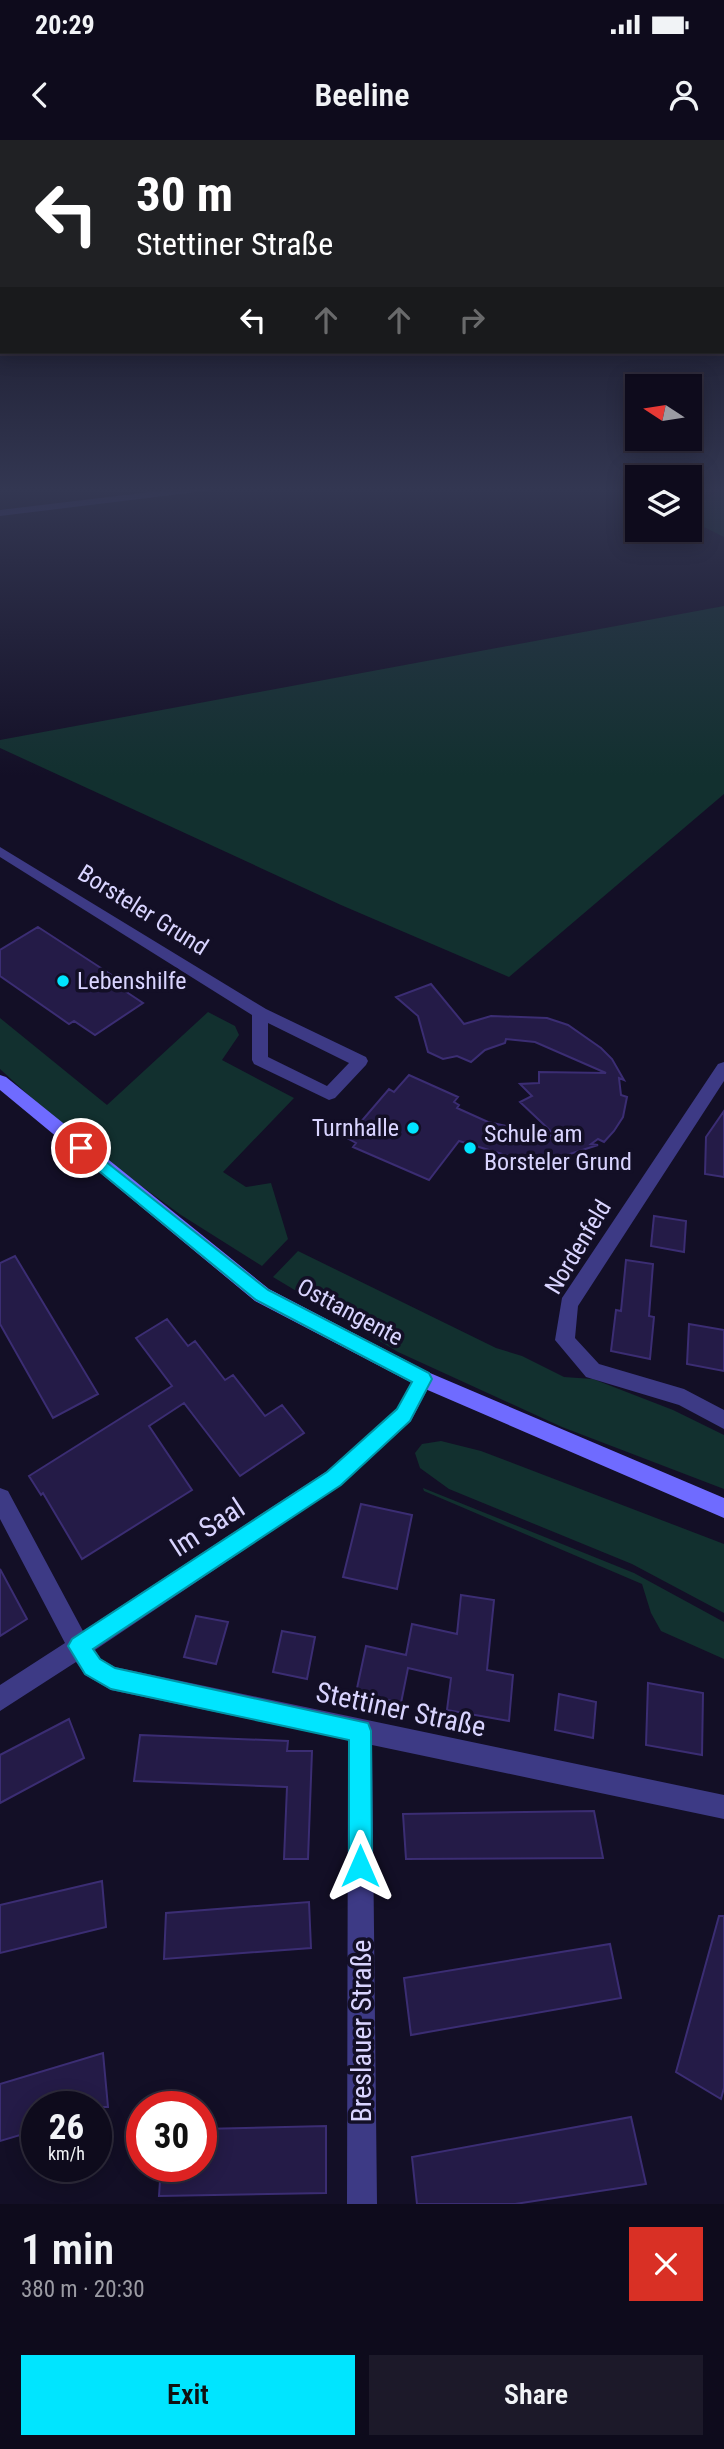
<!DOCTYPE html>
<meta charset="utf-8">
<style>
:root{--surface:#0e0b1c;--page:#1c1929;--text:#f1f3f6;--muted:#9b9ba3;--line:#2e2b3b;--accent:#00e5ff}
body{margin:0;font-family:"Roboto Condensed",sans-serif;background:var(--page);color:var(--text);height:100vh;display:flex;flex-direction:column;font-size:26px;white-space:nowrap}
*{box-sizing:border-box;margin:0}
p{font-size:23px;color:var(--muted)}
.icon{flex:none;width:38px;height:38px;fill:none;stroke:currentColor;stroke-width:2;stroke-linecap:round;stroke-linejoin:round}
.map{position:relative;height:2064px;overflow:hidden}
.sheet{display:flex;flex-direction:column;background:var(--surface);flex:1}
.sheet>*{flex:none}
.hud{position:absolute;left:0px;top:0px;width:724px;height:214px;box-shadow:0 4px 18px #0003,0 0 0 2px var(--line);background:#202124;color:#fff;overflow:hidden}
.needle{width:46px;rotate:282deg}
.fabs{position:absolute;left:625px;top:234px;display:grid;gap:14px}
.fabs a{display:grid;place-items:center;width:77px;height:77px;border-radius:0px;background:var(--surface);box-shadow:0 4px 18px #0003,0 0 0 2px var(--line);font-size:35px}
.speed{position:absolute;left:21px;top:1951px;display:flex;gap:14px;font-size:35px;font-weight:700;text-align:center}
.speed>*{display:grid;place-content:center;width:91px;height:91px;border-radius:50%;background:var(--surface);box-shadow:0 4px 18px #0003,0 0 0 2px var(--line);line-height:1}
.speed small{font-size:18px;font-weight:400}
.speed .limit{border:10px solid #d22;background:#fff;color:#111}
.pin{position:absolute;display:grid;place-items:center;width:60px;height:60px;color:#fff;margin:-30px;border:4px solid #fff;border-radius:50%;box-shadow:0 2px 7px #0007}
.me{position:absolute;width:77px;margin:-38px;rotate:0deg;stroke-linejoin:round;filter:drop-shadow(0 0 5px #0008)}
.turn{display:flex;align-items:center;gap:24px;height:147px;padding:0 21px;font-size:32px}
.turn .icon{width:91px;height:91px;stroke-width:2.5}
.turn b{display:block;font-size:49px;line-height:60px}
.lanes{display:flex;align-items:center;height:66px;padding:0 21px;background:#0003;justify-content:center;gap:35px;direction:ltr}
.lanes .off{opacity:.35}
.round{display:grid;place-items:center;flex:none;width:74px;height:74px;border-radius:0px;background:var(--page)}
.overview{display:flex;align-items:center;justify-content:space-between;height:119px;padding:0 21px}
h1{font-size:42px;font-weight:600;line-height:52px}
.button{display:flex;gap:14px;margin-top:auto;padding:14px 21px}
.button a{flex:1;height:80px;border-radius:0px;background:var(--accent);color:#111;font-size:28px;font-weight:600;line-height:80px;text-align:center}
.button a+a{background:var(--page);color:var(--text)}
.status{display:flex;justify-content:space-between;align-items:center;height:49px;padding:0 35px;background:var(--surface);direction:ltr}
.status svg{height:19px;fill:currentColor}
header{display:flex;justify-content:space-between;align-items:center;height:91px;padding:0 21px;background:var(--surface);font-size:32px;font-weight:600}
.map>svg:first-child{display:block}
</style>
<div class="status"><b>20:29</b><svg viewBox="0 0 49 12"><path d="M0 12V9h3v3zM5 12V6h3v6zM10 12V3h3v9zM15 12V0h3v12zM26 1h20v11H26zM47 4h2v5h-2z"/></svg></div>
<header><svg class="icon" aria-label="back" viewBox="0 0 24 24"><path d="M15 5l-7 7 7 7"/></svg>Beeline<svg class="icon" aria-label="person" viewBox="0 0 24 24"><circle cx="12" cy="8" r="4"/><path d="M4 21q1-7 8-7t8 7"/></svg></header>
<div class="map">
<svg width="724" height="2064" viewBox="0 0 724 2064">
<rect width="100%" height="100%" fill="#130f26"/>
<path fill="#12302f" d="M724,348V397L690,380V368Z
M724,466V654L509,837L341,765L0,608V600Z
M208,872L235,886L239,895L222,920L294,958L223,1032L246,1047L271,1043L288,1099L262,1126L181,1075L73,996L0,929V878L107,965Z
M298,1111L496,1208L522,1216L564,1237L593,1239L673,1270L724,1295V1349L562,1287L398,1212L273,1137Z
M441,1301L481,1311L724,1404V1473L632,1424L449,1349L420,1328L415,1313L422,1304Z
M423,1348L634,1433L724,1482V1519L661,1491L651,1473L642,1444L424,1351Z"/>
<path fill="#241b47" stroke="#3b2d73" stroke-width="2" d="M38,787L127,845L122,849L143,863L95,895L74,881L69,884L0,836V810Z
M431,844L464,884L491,876L547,878L568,885L601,908L612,919L624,940L619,938L621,955L627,957L623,977L614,991L604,1002L598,999L591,1004L598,1005L554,1019L522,1020L459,1001L429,1040L353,1007L356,1003L347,998L389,949L394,952L409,935L458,957L454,962L459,965L457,968L488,982L557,997L520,962L532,956L520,944L539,943V932L606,933L535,902L506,899L505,903L485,910L471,922L457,916L443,919L428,912L418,876L396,857Z
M724,971V1037L705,1034L706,997Z
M654,1076L686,1081L684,1112L651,1106Z
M15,1116L98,1254L53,1278L0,1184V1123Z
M626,1120L653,1124L649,1176L654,1177L650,1219L611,1211L616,1170L621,1171Z
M167,1179L188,1206L195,1201L225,1240L233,1235L265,1276L282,1265L304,1293L240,1336L184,1263L149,1286L192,1350L82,1419L43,1353L41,1355L29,1336L172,1246L136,1198Z
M689,1184L724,1190V1231L687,1224Z
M361,1364L412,1375L397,1449L343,1437Z
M0,1429L27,1479L0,1496Z
M461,1455L494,1460L487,1530L513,1535L509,1581L447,1570L451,1538L408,1528L401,1563L356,1553L366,1506L406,1515L412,1484L457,1494Z
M196,1476L228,1482L216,1524L184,1517Z
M282,1491L315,1497L307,1539L273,1532Z
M648,1543L703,1553L702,1615L646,1605Z
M559,1554L596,1562L593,1598L555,1590Z
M69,1579L84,1618L0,1663V1615Z
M140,1595L288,1601L287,1611H312L308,1719H284L287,1647L134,1641Z
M594,1671L603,1718L406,1719L403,1674Z
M102,1741L106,1787L0,1813V1765Z
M309,1762L311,1808L164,1819L166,1773Z
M719,1776H724V1948L721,1959L676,1932Z
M610,1804L621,1858L411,1895L404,1838Z
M103,1913L108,1967H37V1990L0,2001V1944Z
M631,1977L646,2044L515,2064H417L412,2017Z
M326,1986V2053L159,2056L161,2026H201V1989Z"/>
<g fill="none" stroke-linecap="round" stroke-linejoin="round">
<path fill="#3d3a85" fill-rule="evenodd" d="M192,347H218L213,350L0,376V370Z
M0,707L266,869L366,917L368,921L366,925L335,958L329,960L254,924L252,920V875L0,717ZM268,883L349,923L327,946L268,917Z
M724,922V941L578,1166L575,1198L599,1224L684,1249L724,1270V1289L679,1265L586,1237L555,1200L562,1158L718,924Z
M423,1230L430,1233L433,1239L411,1281L341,1345L95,1510L101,1519L115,1527L724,1655V1679L372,1605L377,2064H347L348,1600L111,1550L85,1535L76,1522L0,1571V1545L65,1503L0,1379V1348L8,1351L83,1491L327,1331L397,1269L416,1233Z"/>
<path fill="#6f6bff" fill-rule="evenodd" d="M0,935L6,937L269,1149L430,1233L724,1358V1378L416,1245L255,1161L0,950Z"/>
</g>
<linearGradient id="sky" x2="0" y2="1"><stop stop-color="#0a0815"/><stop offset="0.55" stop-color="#333752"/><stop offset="1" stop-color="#333752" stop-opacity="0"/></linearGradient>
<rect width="724" height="636" fill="url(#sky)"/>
<path fill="#00e5ff" stroke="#0095a6" stroke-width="2" d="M81,1002L268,1150L429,1233L432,1239L410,1281L341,1345L93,1509L100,1519L115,1528L368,1583L371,1591L372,1726L369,1734L360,1738L352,1734L349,1726V1600L111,1549L85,1534L68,1506L72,1499L327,1332L397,1269L412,1242L256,1160L76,1012L73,1008L76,1003Z"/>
<g fill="#00e5ff" stroke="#130f26" stroke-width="2.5">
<circle cx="63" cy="841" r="7"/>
<circle cx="413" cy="988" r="7"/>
<circle cx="470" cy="1008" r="7"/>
</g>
<g text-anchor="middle" stroke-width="7" stroke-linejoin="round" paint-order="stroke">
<g font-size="24" fill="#d9d4ff" stroke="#130f26">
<text transform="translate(143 770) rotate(32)" y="8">Borsteler Grund</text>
<text transform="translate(578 1107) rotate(-59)" y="8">Nordenfeld</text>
<text transform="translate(350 1172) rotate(28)" y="8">Osttangente</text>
</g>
<g font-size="24" fill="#d9d4ff" stroke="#130f26" text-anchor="start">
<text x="77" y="849">Lebenshilfe</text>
<text x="399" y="996" text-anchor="end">Turnhalle</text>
<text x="484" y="1002">Schule am<tspan x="484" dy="28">Borsteler Grund</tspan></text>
</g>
<g font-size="28" fill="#d9d4ff" stroke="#130f26">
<text transform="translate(207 1387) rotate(-33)" y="10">Im Saal</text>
<text transform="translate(401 1569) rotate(12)" y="10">Stettiner Straße</text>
<text transform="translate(361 1891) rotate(-90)" y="10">Breslauer Straße</text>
</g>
</g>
</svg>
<div class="fabs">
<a><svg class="needle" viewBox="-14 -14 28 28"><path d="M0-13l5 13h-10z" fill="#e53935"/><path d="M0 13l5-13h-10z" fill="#9b9ba3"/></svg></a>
<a><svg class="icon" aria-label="layers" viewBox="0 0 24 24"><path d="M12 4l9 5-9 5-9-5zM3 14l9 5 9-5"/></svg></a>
</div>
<div class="speed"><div>26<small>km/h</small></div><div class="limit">30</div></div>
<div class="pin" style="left:81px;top:1008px;background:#d93025"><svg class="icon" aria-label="arrive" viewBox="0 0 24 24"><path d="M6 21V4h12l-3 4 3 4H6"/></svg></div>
<svg class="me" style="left:360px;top:1726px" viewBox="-20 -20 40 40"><path d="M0-17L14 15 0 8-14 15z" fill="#00e5ff" stroke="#fff" stroke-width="4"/></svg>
<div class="hud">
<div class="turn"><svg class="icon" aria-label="left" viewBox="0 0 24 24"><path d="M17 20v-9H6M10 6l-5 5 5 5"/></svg><div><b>30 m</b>Stettiner Straße</div></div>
<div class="lanes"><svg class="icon" aria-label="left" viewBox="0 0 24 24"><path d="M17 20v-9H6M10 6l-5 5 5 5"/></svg><svg class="icon off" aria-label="ahead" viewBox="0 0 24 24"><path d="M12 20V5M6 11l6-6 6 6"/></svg><svg class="icon off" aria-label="ahead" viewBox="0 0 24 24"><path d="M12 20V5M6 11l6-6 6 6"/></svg><svg class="icon off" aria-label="right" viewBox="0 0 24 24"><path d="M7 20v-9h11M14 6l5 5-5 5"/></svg></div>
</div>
</div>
<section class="sheet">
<div class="overview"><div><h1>1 min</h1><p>380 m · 20:30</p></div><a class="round" style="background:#d93025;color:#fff"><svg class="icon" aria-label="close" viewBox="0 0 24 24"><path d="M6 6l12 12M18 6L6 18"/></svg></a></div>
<div class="button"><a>Exit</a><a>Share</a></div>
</section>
